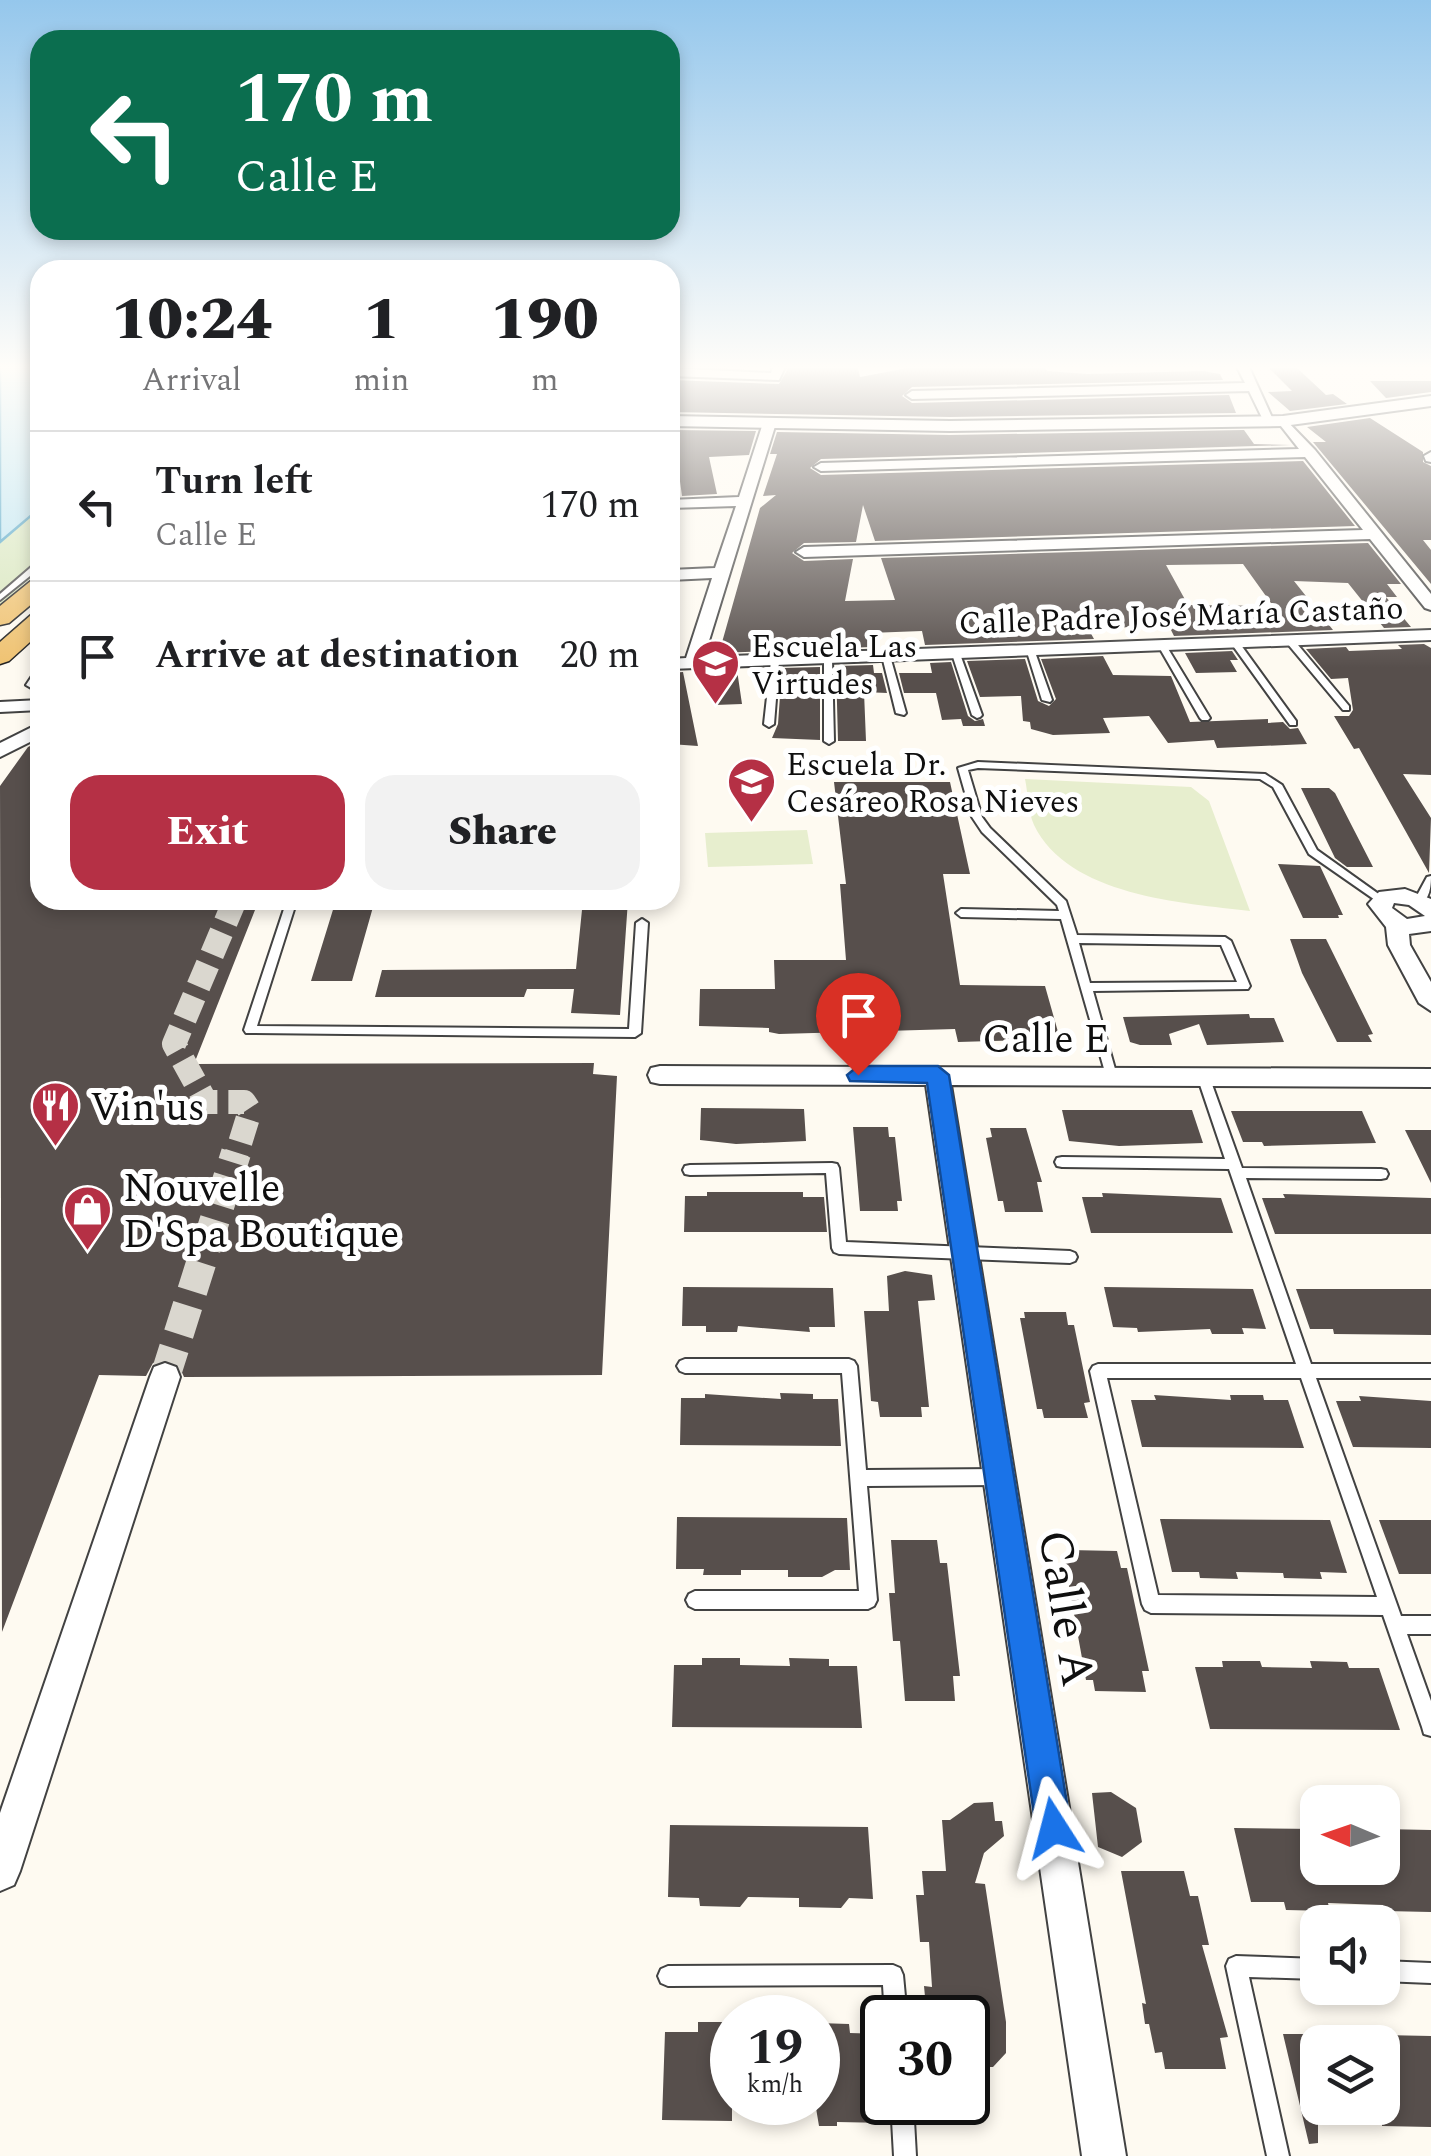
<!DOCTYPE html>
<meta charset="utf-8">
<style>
:root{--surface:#fff;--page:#f2f2f2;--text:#202124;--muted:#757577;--line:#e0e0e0;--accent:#b53045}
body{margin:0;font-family:Spectral,serif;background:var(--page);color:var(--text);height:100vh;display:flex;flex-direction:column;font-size:38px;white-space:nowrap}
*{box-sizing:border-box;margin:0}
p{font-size:32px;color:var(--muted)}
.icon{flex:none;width:55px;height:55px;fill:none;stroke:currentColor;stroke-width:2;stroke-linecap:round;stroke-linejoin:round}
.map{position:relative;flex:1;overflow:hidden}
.sheet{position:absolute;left:30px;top:260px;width:650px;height:650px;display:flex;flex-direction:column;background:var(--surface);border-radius:30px;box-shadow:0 5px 15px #0003}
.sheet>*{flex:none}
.hud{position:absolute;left:30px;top:30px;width:650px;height:210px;border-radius:30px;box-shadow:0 5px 15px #0003;background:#0b6e4f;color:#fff;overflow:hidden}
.needle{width:65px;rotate:272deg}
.controls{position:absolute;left:1300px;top:1785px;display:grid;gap:20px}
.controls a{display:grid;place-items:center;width:100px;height:100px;border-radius:20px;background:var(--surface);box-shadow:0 5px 15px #0003;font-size:50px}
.speed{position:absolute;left:710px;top:1995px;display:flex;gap:20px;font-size:50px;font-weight:700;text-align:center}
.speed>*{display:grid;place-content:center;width:130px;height:130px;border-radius:50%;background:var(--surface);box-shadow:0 5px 15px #0003;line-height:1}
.speed small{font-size:25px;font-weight:400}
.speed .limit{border:5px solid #111;border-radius:15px;background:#fff;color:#111}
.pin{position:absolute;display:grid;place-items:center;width:85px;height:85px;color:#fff;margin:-102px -42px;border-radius:50% 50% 50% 0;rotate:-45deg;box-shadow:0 0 10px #0007}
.pin .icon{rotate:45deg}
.me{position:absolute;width:110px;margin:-55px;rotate:351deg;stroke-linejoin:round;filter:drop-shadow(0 0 8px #0008)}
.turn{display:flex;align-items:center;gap:35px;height:210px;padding:0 40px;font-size:45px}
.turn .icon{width:130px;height:130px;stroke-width:2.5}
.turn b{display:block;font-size:70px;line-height:85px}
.eta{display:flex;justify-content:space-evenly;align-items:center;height:170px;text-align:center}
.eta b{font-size:60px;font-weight:800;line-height:70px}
.button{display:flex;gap:20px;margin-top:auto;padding:20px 40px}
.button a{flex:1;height:115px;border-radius:30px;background:var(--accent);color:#fff;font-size:40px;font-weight:800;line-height:115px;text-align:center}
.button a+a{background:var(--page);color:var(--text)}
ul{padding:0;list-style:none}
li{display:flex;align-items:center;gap:30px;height:150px;padding:0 40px;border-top:2px solid var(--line)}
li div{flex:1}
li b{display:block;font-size:38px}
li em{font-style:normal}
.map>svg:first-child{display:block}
</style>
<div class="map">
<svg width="1431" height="2156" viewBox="0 0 1431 2156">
<rect width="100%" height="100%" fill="#fefaf1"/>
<path fill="#d7e6bd" d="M40,508V570L0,605V542Z"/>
<path fill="#e7eece" d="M1025,779L1191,787L1209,801L1250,911C1183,903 1068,896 1034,825C1028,812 1028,793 1025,779Z
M807,830L813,864L708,867L705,833Z"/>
<path fill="#b9e3f2" stroke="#459fc4" stroke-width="2.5" d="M0,367H40V508L0,542Z"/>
<path fill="#574f4c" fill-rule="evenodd" d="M789,367L858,368L860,377L913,367H1045L1047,371L1087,374L1203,371L1220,374L1223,380L912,387L902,396L912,403L1229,395L1236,413L950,417L671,412L670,380L779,384Z
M1268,367H1296L1326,395L1333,394L1347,404L1290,411L1268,392L1292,391Z
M1370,381H1431V392L1386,398Z
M1370,418L1423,452V462L1431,466V540H1423L1431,550V584L1313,442H1326L1307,427Z
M673,430L756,431L749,455L709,457L717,494L682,496Z
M1244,430L1254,444L1291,445L821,459L810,468L821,475L1303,461L1355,526L875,541L863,505L856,542L804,543L792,553L804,561L853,559L845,601L895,600L881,558L1368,543L1401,584H1387L1397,597H1386L1411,627L1384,628L1348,583L1294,581L1333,630L1174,636L1169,626L1156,625L1089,630L1094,639L925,645L922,631L869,633L871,647L719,653L760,508L776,495L763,496L777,454H770L777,432L950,435ZM1243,564L1273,606L1188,605L1166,565Z
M1424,644L1431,648V775L1403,774L1431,818L1429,873L1359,748L1354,749L1334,716H1349L1353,710L1348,678L1331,679L1306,649L1346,647L1349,651L1402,649L1398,645Z
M1232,651L1238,660H1230L1237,672L1196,673L1185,653Z
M1103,656L1113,675L1171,676L1190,722L1268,719V723L1283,722L1290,729L1298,728L1307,744L1217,748L1214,740L1168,743L1149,716L1103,718L1110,733L1053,735L1031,729L1030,722L1023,721L1021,696L980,697L967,661L1025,659L1038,701L1049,706L1056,699L1041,659Z
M951,662L968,716L975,721L983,719L985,726H963L961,719L942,720L936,693H904L899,673H932L930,663Z
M873,665L874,673H882L887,693L864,692L866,741H838L836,666Z
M820,667V740L772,738L778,724L782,668Z
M737,670L742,704L715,705L711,683L714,671Z
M683,672L698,746L670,744V673Z
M40,741V900H259L194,1064L594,1063L593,1074L617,1076L602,1375L184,1377L179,1366L166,1359L153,1363L146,1376L99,1375L2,1632L0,786L28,747Z
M834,782H950L970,874H943L960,985L1045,986L1060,1039L958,1042L955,1029L779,1034L769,1032V1028L699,1026L700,989H775L774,960H846L840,884H846Z
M1301,788H1329L1335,793L1373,867H1347L1335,858Z
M1278,864L1320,866L1343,915H1338L1339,918H1303Z
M336,900H375L352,981H311Z
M583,900H628L620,1015L571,1013L574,989H527L524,997H375L382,970L576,969Z
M1290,939H1326L1373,1034L1368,1035L1372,1042H1337L1302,973Z
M1249,1014L1250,1018H1274L1284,1042L1207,1045L1199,1024L1169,1034L1172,1045H1140L1130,1042L1123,1017Z
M701,1108L804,1109L806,1141L736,1144L700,1140Z
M1062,1110H1192L1203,1143L1119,1146L1069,1141Z
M1231,1111H1362L1376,1143L1264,1146L1262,1142H1243Z
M853,1127H888L889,1137H895L902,1201H897L898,1211H860Z
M990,1128H1026L1042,1182H1037L1043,1212H1005L1003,1201H998L986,1138L992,1137Z
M1405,1130H1431V1183Z
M707,1192H803V1197H824L827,1232H684L685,1196H707Z
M1102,1193L1221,1198L1233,1233H1091L1082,1197H1103Z
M1283,1194L1431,1198V1234H1275L1262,1198H1285Z
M905,1271L932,1275L935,1300L918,1301L929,1407H921L922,1417H880L878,1402L871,1401L864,1311H889L887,1276Z
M683,1287L833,1288L835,1327H809L810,1332L738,1326L737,1332H706V1326H682Z
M1104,1287L1253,1289L1266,1329L1242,1328L1244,1334H1212L1210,1329L1138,1332L1137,1328L1113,1327Z
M1296,1289H1431V1335L1334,1334L1333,1329H1310Z
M1024,1312H1066L1068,1325H1074L1090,1402L1084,1403L1088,1418H1044L1042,1409H1037L1020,1318H1025Z
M780,1393L813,1394V1399H838L841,1446L680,1445L681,1398H705V1394L781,1399Z
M1154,1395L1231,1400L1230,1395H1263L1264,1400H1288L1304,1448L1142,1447L1131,1400H1156Z
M1359,1396L1431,1401V1448L1353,1447L1336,1401H1361Z
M677,1517L847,1518L850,1570H835L822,1577H788V1570H741V1575H703L704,1569H676Z
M1160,1519L1330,1520L1347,1573L1320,1572L1322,1579L1284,1578L1283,1573L1236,1572L1238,1579L1200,1578L1199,1572H1172Z
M1379,1520H1431V1574H1399Z
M891,1540H937L940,1563H947L960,1676H953L955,1701H905L900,1641H893L889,1593H895Z
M1069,1550L1117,1551L1121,1568H1127L1149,1671H1142L1146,1692L1095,1691L1093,1680H1086L1064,1559L1071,1560Z
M702,1658H740V1665L790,1666L789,1658L829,1659V1666H857L862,1728L672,1727L674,1665H702Z
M1222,1661H1260L1262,1667L1312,1668L1310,1661L1347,1662L1349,1668H1379L1400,1730L1210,1729L1195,1667H1223Z
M1111,1792L1136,1808L1142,1842L1122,1857L1098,1847L1092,1793Z
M993,1802L995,1821H1002L1004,1836L984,1853L975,1883L985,1884L1006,2022V2053L993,2067H968V2018H927L924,1986L932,1987L929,1942H920L916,1895H924L922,1871H946L942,1820H950L974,1803Z
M670,1825L868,1827L873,1899L849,1898L841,1908L799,1907V1898L748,1897L740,1907L700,1906L699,1898L668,1897Z
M1234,1828L1318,1829V1868H1382V1829L1431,1830V1912L1385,1911L1383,1905L1328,1903L1330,1911L1286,1910L1284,1902H1251Z
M1121,1871H1184L1190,1896H1198L1209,1945H1202L1228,2037L1220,2038L1226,2069H1165L1162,2052L1155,2053L1149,2024H1145L1142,2003L1146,2004Z
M698,2022H732V2121L662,2120L665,2032H698Z
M818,2023L849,2024L850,2033L882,2034V2102H887L888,2123L837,2122V2126H819L815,2102Z
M1283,2034H1318V2143L1309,2144Z
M1382,2035L1431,2036V2127L1382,2126Z"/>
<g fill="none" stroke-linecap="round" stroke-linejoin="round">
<path stroke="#dad7cf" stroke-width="24" stroke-dasharray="24 11" stroke-linecap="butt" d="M235,900L174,1044L206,1102H244L250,1111L236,1156"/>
<path stroke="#dad7cf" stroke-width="30" stroke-dasharray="30 15" stroke-linecap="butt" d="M165,1377L236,1153"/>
<defs>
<path id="service" d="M37,562H40V568L0,600V594Z
M1287,639H1293L1349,706V710H1343L1287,643Z
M1232,641H1238L1296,721V725H1290L1231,643Z
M1163,644L1167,647L1210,718L1208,720H1202L1200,718L1159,647Z
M1028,650L1035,652L1052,700L1050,702L1042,700L1027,652Z
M956,651L960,654L982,715L980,717L977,718L972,715L952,654Z
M886,653L890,656L906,713L904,715L896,713L882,656Z
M828,656L832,659L834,741L829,744L824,741V659Z
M775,658L779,661L774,724L769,727L764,724L771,661Z
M978,762L1265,774L1282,785L1317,850L1387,900L1382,904L1378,902L1309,854L1273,787L1260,779L978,768L968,770L982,817L990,828L1066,901L1077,935L1225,937L1231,941L1250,986L1248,989L1093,991L1117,1076L1115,1079H1107L1061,919L961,917L956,913L961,909L1059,911L1057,905L982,832L972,817L958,768ZM1079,943L1221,945L1237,982L1090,983Z
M1431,876C1431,886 1430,900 1419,905L1415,903L1414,901L1427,877Z
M287,900H297L257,1026L629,1029L636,923L642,919L648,923L641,1033L635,1037L246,1033L244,1030Z
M1203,1071L1209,1076L1242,1168L1381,1169L1386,1170L1388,1174L1386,1178L1381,1179L1246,1178L1311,1364H1431V1378H1316L1401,1616H1431V1634H1407L1431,1701V1736L1424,1734L1422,1727L1383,1615L1151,1613L1145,1610L1142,1604L1090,1371L1093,1366L1098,1364H1296L1229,1169L1062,1167L1057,1166L1055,1162L1057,1158L1062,1157L1225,1159L1197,1076ZM1107,1378H1301L1377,1597L1158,1595Z
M832,1163L837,1164L839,1168L846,1242L1070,1251L1075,1253L1077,1257L1075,1261L1070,1263L839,1254L834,1252L832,1248L826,1173L690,1175L685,1174L683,1170L685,1166L690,1165Z
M685,1359H849L854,1361L857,1366L866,1470L1000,1469L1006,1472L1008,1477L1006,1482L1000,1485L867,1486L877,1600L874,1606L868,1609H695L689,1606L686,1600L689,1594L695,1591H859L842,1373H685L680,1371L677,1366L680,1361Z
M1236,1956L1318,1959V1979L1249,1977L1289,2156H1267L1226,1966L1229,1959Z
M1382,1961L1431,1963V1983L1382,1981Z
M893,1965L900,1968L903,1975L907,2018H885L883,1985L668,1986L661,1983L658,1976L661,1969L668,1966Z
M891,2102H913L916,2156H894Z"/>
<path id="minor" d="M773,367H785L779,380L670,376V368L771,373Z
M1237,367H1249L1275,424H1265L1249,391L912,399L906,395L912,391L1245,383Z
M1283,417L1315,450L1431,594V610L1425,608L1370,539L804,557L796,552L804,547L1363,530L1305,457L821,471L814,467L821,463L1299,449L1277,421Z
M764,420L776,423L704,657L1431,630V640L670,669V659L686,658L712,578L670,580V570L715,568L736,506L670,508V500L739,497Z
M1431,452V462L1426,461L1424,456Z
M40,672V693L26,685L34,673Z
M40,700V710L0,712V702Z
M40,723V737L0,757V743Z
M1405,889L1431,899V931L1409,934L1410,945L1431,982V1011L1419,1003L1388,945L1386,927L1368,904L1379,892ZM1394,903L1409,905L1425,916L1407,919L1392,908Z
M660,1066L1431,1069V1087L951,1085L1126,2156H1082L926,1085L660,1084L651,1082L648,1075L651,1068Z
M165,1363L176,1367L180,1377L20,1871L14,1885L0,1891V1813L150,1377L154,1367Z"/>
<path id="tertiary" d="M1431,396V406L1283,426L950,431L670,426V416L950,421L1283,416Z"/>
<path id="primary" d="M40,578V597L9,623L0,625V606L32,580Z
M40,613V633L9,661L0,664V642L31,615Z"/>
</defs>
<use href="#service" stroke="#424242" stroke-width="4"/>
<use href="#minor" stroke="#424242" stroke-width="4"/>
<use href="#tertiary" stroke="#424242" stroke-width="4"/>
<use href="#primary" stroke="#202020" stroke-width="3"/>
<use href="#service" fill="#fff" fill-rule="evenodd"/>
<use href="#minor" fill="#fff" fill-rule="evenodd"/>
<use href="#tertiary" fill="#fff" fill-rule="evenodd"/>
<use href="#primary" fill="#efc271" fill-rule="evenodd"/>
</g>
<linearGradient id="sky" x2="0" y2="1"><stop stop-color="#95c7ec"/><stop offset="0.55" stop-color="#fffdf9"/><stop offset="1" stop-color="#fffdf9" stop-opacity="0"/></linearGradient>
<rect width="1431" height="668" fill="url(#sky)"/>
<path fill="#1a73e8" stroke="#114b97" stroke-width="2.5" d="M858,1066H938L949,1075L1071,1828L1066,1841L1054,1846L1041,1841L1036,1828L927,1083L850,1081L847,1075Z"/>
<defs>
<symbol id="school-pin" viewBox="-11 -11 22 30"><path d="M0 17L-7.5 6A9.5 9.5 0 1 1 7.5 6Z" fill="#b53045" stroke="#fff"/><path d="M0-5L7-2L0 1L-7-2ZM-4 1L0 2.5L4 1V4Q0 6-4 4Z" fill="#fff"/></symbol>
<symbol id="restaurant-pin" viewBox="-11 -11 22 30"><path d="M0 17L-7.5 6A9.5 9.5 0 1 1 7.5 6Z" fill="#b53045" stroke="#fff"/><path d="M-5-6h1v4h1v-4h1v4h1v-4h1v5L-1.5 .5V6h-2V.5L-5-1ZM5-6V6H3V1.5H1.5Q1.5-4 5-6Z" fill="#fff"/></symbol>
<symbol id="shop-pin" viewBox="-11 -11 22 30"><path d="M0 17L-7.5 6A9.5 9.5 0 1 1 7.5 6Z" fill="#b53045" stroke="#fff"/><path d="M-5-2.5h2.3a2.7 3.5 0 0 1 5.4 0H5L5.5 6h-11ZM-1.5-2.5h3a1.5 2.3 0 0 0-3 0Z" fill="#fff"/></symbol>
</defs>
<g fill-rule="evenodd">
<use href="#school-pin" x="688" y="636" width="55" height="75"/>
<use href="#school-pin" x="724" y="754" width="55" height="75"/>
<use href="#restaurant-pin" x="28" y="1078" width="55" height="75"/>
<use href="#shop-pin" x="60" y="1182" width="55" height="75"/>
</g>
<g text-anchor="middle" stroke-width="10" stroke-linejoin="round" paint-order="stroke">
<g font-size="32" fill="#0f0f0f" stroke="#fff">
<text transform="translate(1181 615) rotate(-2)" y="11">Calle Padre José María Castaño</text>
</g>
<g font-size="32" fill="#0f0f0f" stroke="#fff" text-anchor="start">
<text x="751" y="657">Escuela Las<tspan x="751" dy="37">Virtudes</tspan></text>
<text x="786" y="775">Escuela Dr.<tspan x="786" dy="37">Cesáreo Rosa Nieves</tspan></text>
</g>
<g font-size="40" fill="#0f0f0f" stroke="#fff">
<text x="1046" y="1052">Calle E</text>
</g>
<g font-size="40" fill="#0f0f0f" stroke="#fff" text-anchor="start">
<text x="90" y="1120">Vin'us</text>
<text x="123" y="1201">Nouvelle<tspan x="123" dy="46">D'Spa Boutique</tspan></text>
</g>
<g font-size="48" fill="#0f0f0f" stroke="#fff">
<text transform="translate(1068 1608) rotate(81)" y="17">Calle A</text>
</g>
</g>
</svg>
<div class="controls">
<a><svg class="needle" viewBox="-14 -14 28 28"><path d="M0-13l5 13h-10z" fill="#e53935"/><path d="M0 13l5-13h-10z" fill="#757577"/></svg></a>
<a><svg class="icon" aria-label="sound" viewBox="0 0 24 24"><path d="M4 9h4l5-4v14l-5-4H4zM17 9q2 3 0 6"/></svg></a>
<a><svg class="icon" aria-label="layers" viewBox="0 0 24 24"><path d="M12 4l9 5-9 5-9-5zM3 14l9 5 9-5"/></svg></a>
</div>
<div class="speed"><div>19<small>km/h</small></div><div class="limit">30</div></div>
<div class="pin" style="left:858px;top:1075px;background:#d93025"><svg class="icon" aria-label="arrive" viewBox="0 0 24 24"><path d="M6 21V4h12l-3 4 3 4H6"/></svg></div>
<svg class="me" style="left:1054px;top:1828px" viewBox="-20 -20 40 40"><path d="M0-17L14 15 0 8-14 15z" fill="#1a73e8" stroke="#fff" stroke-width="4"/></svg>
<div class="hud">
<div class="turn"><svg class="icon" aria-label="left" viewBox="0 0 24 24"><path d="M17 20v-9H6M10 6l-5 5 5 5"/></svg><div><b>170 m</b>Calle E</div></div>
</div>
<section class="sheet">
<div class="eta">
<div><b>10:24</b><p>Arrival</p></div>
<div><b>1</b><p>min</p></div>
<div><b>190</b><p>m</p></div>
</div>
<ul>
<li><svg class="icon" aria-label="left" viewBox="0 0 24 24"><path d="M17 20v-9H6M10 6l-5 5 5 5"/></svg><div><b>Turn left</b><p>Calle E</p></div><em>170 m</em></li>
<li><svg class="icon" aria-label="arrive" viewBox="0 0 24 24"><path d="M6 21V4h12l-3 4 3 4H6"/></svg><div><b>Arrive at destination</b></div><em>20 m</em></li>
</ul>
<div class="button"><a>Exit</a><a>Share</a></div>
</section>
</div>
